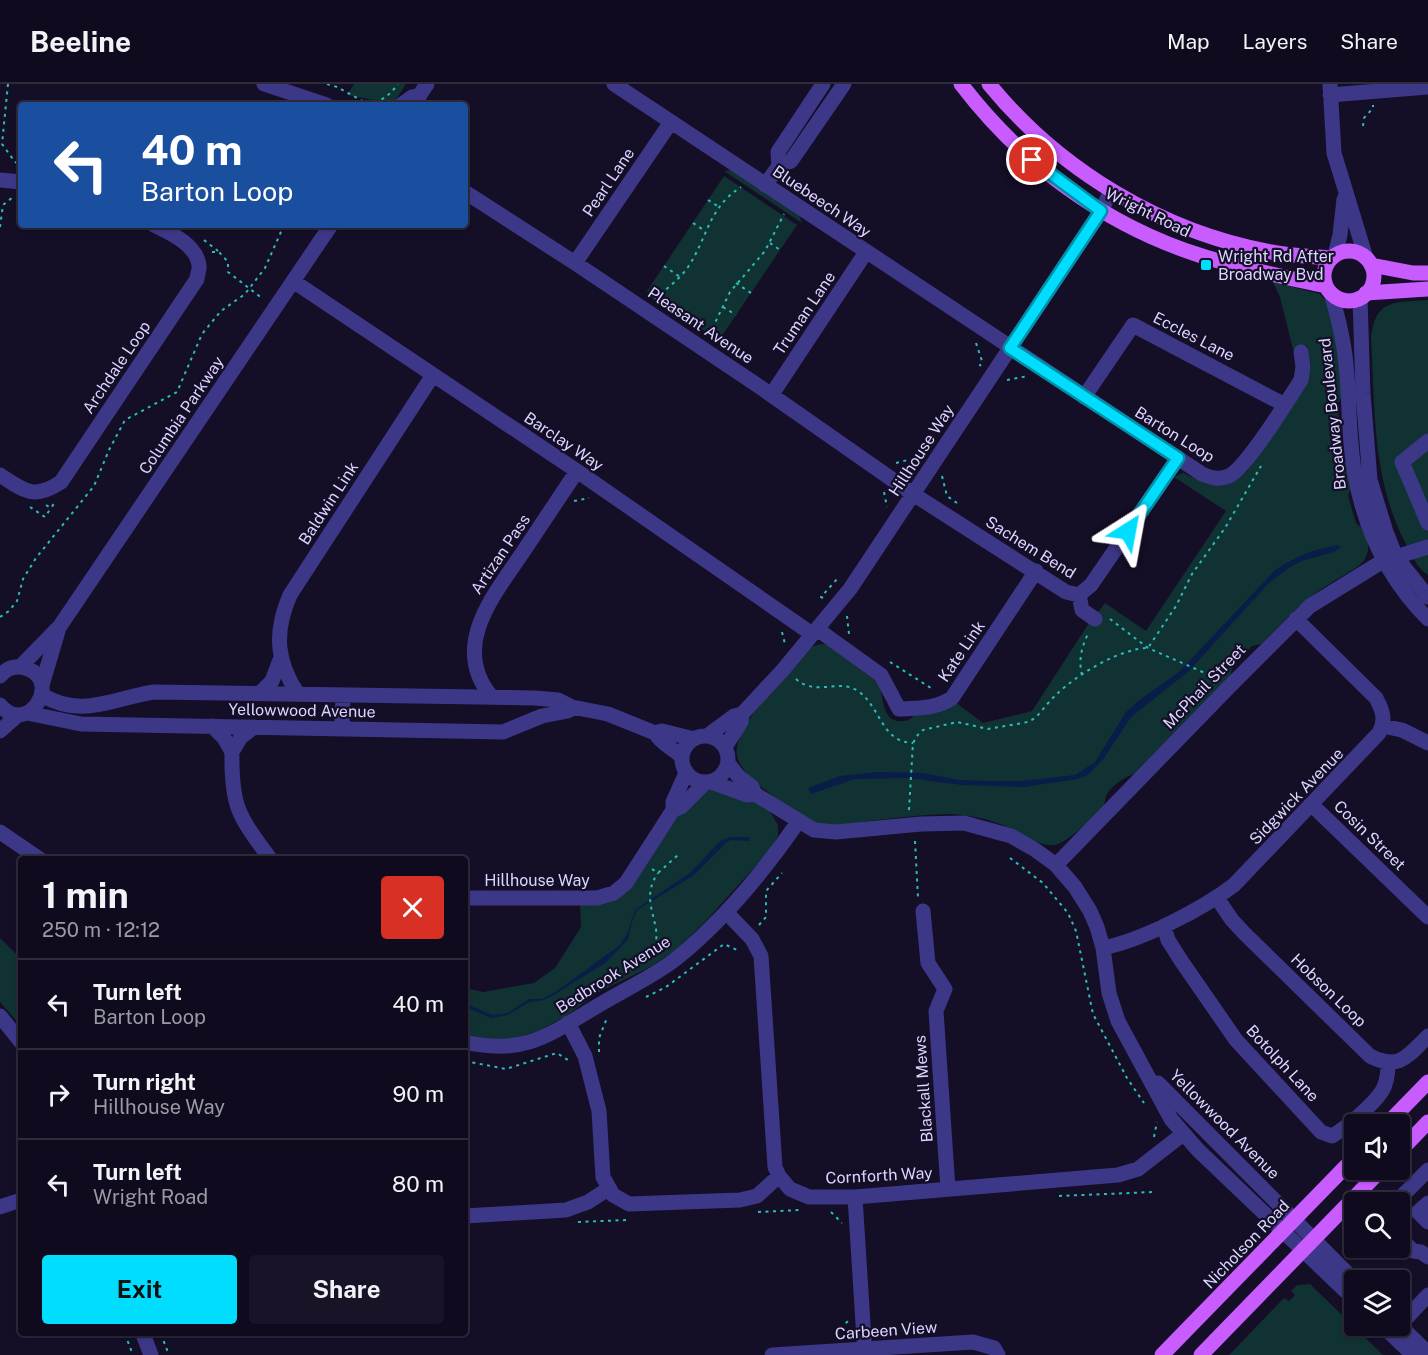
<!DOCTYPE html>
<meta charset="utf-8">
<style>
:root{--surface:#0f0a1d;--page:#181326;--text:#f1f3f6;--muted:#9b9aa4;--line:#2f2b3b;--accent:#01ddff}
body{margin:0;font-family:"Public Sans",sans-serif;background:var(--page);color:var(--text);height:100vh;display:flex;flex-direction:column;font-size:22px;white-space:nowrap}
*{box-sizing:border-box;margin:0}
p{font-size:20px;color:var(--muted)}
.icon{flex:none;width:33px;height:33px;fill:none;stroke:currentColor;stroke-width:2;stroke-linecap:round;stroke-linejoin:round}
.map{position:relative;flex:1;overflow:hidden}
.sheet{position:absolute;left:18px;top:772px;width:450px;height:480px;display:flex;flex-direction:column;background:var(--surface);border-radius:6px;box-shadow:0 2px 4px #0004,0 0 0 2px var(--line)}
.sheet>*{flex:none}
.banner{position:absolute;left:18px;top:18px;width:450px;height:126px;border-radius:6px;box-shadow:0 2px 4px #0004,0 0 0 2px var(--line);background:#1a4fa0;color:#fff;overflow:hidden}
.controls{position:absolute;left:1344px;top:1030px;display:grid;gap:12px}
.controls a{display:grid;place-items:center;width:66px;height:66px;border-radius:6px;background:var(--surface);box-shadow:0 2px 4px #0004,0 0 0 2px var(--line);font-size:30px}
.pin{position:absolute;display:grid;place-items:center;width:51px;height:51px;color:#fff;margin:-26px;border:3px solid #fff;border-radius:50%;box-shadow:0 2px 6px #0007}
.me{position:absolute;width:66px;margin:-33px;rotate:34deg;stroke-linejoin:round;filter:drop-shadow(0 0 4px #0008)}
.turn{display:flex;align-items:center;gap:21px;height:126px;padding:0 24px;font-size:27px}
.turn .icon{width:78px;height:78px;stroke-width:2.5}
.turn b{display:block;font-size:42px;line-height:51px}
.round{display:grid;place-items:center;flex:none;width:63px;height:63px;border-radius:6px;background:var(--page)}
.summary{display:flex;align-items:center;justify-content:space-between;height:102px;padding:0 24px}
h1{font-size:36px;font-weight:700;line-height:45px}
.primary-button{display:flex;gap:12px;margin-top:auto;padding:12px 24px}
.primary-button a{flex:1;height:69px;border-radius:6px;background:var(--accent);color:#111;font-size:24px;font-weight:700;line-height:69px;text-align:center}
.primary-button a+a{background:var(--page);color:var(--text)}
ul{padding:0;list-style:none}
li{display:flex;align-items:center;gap:18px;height:90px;padding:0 24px;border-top:2px solid var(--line)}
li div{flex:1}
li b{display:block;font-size:22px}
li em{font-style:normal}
header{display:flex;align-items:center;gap:36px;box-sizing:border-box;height:84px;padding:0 30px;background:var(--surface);border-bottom:2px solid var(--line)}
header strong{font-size:28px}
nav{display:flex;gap:33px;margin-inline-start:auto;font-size:21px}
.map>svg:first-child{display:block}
</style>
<header>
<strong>Beeline</strong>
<nav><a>Map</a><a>Layers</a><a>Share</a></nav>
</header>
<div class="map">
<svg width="1428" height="1271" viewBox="0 0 1428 1271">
<rect width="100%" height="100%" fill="#140e27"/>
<path fill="#113232" d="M354,0H406L393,20L347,11Z
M731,86L799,131L802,139L724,87Z
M724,92L797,141L719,256L650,213L647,207Z
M1273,198L1320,210C1341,229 1340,284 1343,311L1338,319L1341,373L1347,379L1351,404L1348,412L1356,439L1362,444L1368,457V467L1364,477L1357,483L1318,507L1297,524L1261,560L1252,562L1232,582L1231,591L1134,690C1124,693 1111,702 1106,712C1105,715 1105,718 1104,721C1096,732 1068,758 1055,761C1041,764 1015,745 1000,740C985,734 967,731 951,730C924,730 896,734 869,737C855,739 839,743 824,741C805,738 784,721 769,709C758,700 739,686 737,671C732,643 790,584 809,563C814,562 822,559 827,561C833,563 875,591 877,595C885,609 879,640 904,637C912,636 914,630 919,627C928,622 945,620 955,618L983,639L1032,627L1087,542L1105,519L1146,547L1226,427L1174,393L1183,389C1212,401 1220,410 1247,387L1308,295L1311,282L1307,262L1293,265L1280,213Z
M1428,216V491C1417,484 1413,473 1407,462C1372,398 1375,325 1371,254C1375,214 1395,219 1428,216Z
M709,704L742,711L769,726L778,741V752L770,766L704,839L673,868L648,884L599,908L566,932L542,945L516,955L498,957L465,950V904L483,908L534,899L555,884L581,843L580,820L609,817L677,732Z
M0,854L21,875V942L0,918Z
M1310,1200L1383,1271H1229L1284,1214L1289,1217L1295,1211L1291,1207L1297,1201Z"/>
<path fill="#081d47" d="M1339,461L1340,464L1334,468L1301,477L1287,485L1269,499L1188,588L1131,633L1104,674L1088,691L1077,695L1024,703L962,701L908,694L855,695L811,710L808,704L840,692L877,688L923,689L960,696L989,697H1021L1075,691L1095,678L1126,628L1138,617L1179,588L1274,487C1296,472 1313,465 1339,461Z
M731,753H749L750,757L731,756L727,758L693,792L637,826L632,838L628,855L623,861L605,879L557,909L544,916L529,918L508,931L491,934L465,923V919L492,931L508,929L529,915H542L557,907L620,861L627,850L635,826L691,788L720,757Z"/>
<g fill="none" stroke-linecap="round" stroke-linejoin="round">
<path stroke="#2abeba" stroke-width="2" stroke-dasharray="3 4.5" stroke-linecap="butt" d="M8,0L2,60L15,78L21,80
M327,0L337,3L368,20C382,17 389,12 398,0
M1363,42L1364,34L1373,24V21
M708,116L719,123
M693,139L705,147
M0,143L3,121L13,113
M204,156L218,167
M770,159L780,166
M212,168H219L228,178V188L263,215
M664,182L680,193
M736,199L751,209
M655,215C666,205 680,195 688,183C708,153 708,124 741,103
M723,223L736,231
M709,251L730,208L765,167L784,130
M976,259L982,277L980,281L981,282
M1007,296L1028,292
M896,379L919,373
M942,392L947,412L957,419
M884,408L887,423
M574,417L589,414
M46,421L51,424L55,418
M30,423L45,433L51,424
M823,514L821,513L838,494
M847,532L849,550
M0,533L9,527L17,517L23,495L36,474L94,402L109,366L125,336L177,308L202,250L221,227L245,210L265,184L284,141
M1110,535L1148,564L1214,593
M782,548L785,560
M890,578L934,606
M1082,591C1078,576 1082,561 1089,548
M796,595C816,613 839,594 858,607C881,623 881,658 913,659
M909,726L913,659L919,649L923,646L957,638L988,645L1028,638L1035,634C1043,626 1049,617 1057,610C1076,591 1121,564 1148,564L1176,522L1192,490L1225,444L1261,382
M915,757L918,814
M1010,774L1043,799L1068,829L1076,847L1093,930L1127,994L1144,1019
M652,785L658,789L678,771
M759,841L766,833V807L782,789
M654,870C656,862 657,854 656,845C652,824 644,809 658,789
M646,913L666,903L724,860L737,866
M599,968V954L607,934
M465,977L506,985L557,969L571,978
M1154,1053L1157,1038
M1059,1112L1153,1108
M758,1128L800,1126
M831,1128L842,1139
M578,1138L626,1136
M125,1250L133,1271
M161,1250L169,1271
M838,1251V1247L848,1237"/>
<path stroke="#3d3788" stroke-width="15" d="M264,0L327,21
M614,0L1202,390C1211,394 1219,396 1229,392C1247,383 1288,316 1301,296L1303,283L1301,268
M1330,0L1334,69L1366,174
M1330,11L1428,3
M401,21L412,13L419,12
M418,21L419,12L427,0
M779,82L778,68L823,0
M0,96L21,98
M765,101L779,82L791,77L844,0
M465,108L575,179L757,301L913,410L1066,508L1079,511L1091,501L1178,374
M1335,171L1340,151L1344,115
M575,179L671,38
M293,197L577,387L812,550
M1331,209C1338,233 1344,256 1346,281C1350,317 1348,355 1355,391C1365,446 1388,495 1428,535
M1360,214L1363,309L1370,396L1386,448L1396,473L1428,513
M772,310L866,168
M1084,313L1133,241L1285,321
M1428,357L1402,378L1428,439
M0,391C24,407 34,416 61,398L197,195C197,191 200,185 199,181C196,160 170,149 154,141
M1079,511L1082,526L1095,535
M817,545L881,591L899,625C918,624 936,625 952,614L1036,487
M20,583L60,542L331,141
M0,592C7,584 15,581 25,584C64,595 28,654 0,621
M42,601L58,547
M259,610L272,597L280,576
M298,610C276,577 274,548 290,511L433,291
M42,611C82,635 113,614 154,608L535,614L558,616L572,623L608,630L655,649L662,647L694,655
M491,612C450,562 494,511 523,468C541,441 559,414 577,387
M27,629L81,640L503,648L542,632L568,627L572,623
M212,642L224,654L232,668L241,653L254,643
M1382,642L1402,646L1428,659
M342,644L343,611
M0,647L18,631
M655,649C661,660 673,664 682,673
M707,652L734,632L742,630L782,587L850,505L1101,127L1111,107
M682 675a23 23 0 1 1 46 0a23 23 0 1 1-46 0Z
M725,663L741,638L742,630
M232,668C231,724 239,732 271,776
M728,679L738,692L752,703L755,710
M711,698L747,711L755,710L814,746L836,748L921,740L964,739L1011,752L1034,765L1056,781L1075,803L1090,827L1097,843L1103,864L1109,909L1118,937L1171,1035L1198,1066L1354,1215
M1312,721L1428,833
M673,726L681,723L705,699
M0,748L41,776
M1056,781L1227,605L1310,522L1383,477L1428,463
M465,814H597L614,809L626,799L673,726V718L686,689
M1217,814L1232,836L1244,849L1370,972C1399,987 1408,972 1428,952
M923,827L928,879L945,905L936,927L948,1105
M726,828L752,855L761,872L775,1083L779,1092L790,1105L809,1113H855L1118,1091L1138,1085L1183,1050
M1164,842L1168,856L1182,878L1236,956L1321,1048L1332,1052C1346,1044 1373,1021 1382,1007C1387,999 1388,989 1388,979
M1103,864C1142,856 1201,826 1234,801L1379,649C1386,636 1383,627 1376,614L1296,535
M0,932L21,958
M568,939L585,972L599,1027L603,1093L613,1111L629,1120L740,1116L757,1112L779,1092
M465,958C526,972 550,950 599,921C624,906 656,891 677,874C724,836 764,787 798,738
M1158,999L1355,1197
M855,1113L865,1271
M1395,1119L1428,1086
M1428,1119L1418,1128L1428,1138
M0,1123L21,1116
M465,1132L566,1126L588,1118L608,1105
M1400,1154L1413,1167L1421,1168L1428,1173
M1400,1241L1428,1211
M1383,1242L1413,1271
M1400,1242L1428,1269
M143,1250L151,1271
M772,1271L973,1258L994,1264L998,1271"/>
<path stroke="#c85cff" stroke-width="15" d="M961,0C1022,80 1106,142 1202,172C1243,185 1285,193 1326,202
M989,0C1059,86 1162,148 1271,168C1291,172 1311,172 1331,174
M1324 192a25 25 0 1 1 50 0a25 25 0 1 1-50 0Z
M1371,181L1413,189H1428
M1366,209L1428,205
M1386,1041L1428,998
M1400,1067L1428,1038
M1162,1271L1354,1074
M1201,1271L1381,1086"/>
</g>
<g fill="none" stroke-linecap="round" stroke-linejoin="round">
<defs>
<path id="route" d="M1032,76L1101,127L1010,264L1178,374L1128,447"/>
</defs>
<use href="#route" stroke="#0190a6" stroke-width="15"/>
<use href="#route" stroke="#01ddff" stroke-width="10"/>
</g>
<rect fill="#01ddff" stroke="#140e27" stroke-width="2" x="1200" y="175" width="12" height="12" rx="3"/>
<g text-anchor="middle" stroke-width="4.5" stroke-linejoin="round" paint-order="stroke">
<g font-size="16" fill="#dbd5ff" stroke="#140e27">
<text transform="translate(608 98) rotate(-56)" y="6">Pearl Lane</text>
<text transform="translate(822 117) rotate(34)" y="6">Bluebeech Way</text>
<text transform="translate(1148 128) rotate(26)" y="6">Wright Road</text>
<text transform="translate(804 229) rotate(-56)" y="6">Truman Lane</text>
<text transform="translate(701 241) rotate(34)" y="6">Pleasant Avenue</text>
<text transform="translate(1194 252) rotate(27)" y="6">Eccles Lane</text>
<text transform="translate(116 283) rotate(-56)" y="6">Archdale Loop</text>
<text transform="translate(1332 330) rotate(-96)" y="6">Broadway Boulevard</text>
<text transform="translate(181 331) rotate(-56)" y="6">Columbia Parkway</text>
<text transform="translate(1175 350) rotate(32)" y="6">Barton Loop</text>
<text transform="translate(564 357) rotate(34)" y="6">Barclay Way</text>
<text transform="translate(921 366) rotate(-57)" y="6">Hillhouse Way</text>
<text transform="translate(328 419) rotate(-57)" y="6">Baldwin Link</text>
<text transform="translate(1031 463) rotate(32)" y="6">Sachem Bend</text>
<text transform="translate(500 470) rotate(-56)" y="6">Artizan Pass</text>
<text transform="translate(961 567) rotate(-56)" y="6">Kate Link</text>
<text transform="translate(1204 602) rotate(-46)" y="6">McPhail Street</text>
<text transform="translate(302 626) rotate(1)" y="6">Yellowwood Avenue</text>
<text transform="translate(1296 712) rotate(-46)" y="6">Sidgwick Avenue</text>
<text transform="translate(1370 751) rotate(44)" y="6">Cosin Street</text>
<text x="537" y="802">Hillhouse Way</text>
<text transform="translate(613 890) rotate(-32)" y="6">Bedbrook Avenue</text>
<text transform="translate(1329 906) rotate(44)" y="6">Hobson Loop</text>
<text transform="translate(1283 979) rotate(47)" y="6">Botolph Lane</text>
<text transform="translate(923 1005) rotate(-94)" y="6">Blackall Mews</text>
<text transform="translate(1225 1040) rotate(45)" y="6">Yellowwood Avenue</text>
<text transform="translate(879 1091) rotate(-3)" y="6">Cornforth Way</text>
<text transform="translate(1246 1160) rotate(-46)" y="6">Nicholson Road</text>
<text transform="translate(886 1246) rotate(-4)" y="6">Carbeen View</text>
</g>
<g font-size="16" fill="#dbd5ff" stroke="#140e27" text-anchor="start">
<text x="1218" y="178">Wright Rd After<tspan x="1218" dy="18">Broadway Bvd</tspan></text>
</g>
</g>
</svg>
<div class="controls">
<a><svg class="icon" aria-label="sound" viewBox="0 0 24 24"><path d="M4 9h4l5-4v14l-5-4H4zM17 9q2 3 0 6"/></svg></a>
<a><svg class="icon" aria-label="search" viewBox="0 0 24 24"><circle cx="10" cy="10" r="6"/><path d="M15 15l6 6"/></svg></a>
<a><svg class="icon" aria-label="layers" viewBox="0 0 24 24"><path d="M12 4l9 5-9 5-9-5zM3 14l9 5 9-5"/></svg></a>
</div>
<div class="pin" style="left:1032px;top:76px;background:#d93025"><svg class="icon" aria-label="arrive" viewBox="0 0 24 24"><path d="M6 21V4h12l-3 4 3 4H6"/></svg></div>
<svg class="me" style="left:1128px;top:447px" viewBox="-20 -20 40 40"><path d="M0-17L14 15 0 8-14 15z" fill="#01ddff" stroke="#fff" stroke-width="4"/></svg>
<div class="banner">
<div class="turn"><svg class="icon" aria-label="left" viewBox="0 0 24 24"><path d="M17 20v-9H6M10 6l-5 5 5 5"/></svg><div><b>40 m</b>Barton Loop</div></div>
</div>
<section class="sheet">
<div class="summary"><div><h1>1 min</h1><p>250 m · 12:12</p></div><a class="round" style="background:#d93025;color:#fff"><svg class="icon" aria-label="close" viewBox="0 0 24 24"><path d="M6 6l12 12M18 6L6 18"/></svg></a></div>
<ul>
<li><svg class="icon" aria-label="left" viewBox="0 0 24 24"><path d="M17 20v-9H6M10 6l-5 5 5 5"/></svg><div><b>Turn left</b><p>Barton Loop</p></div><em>40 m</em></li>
<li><svg class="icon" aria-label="right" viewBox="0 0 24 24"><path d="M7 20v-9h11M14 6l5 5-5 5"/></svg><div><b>Turn right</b><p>Hillhouse Way</p></div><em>90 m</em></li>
<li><svg class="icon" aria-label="left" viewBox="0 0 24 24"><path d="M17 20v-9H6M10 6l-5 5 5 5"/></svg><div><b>Turn left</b><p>Wright Road</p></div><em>80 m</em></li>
</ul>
<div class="primary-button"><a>Exit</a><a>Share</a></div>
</section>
</div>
